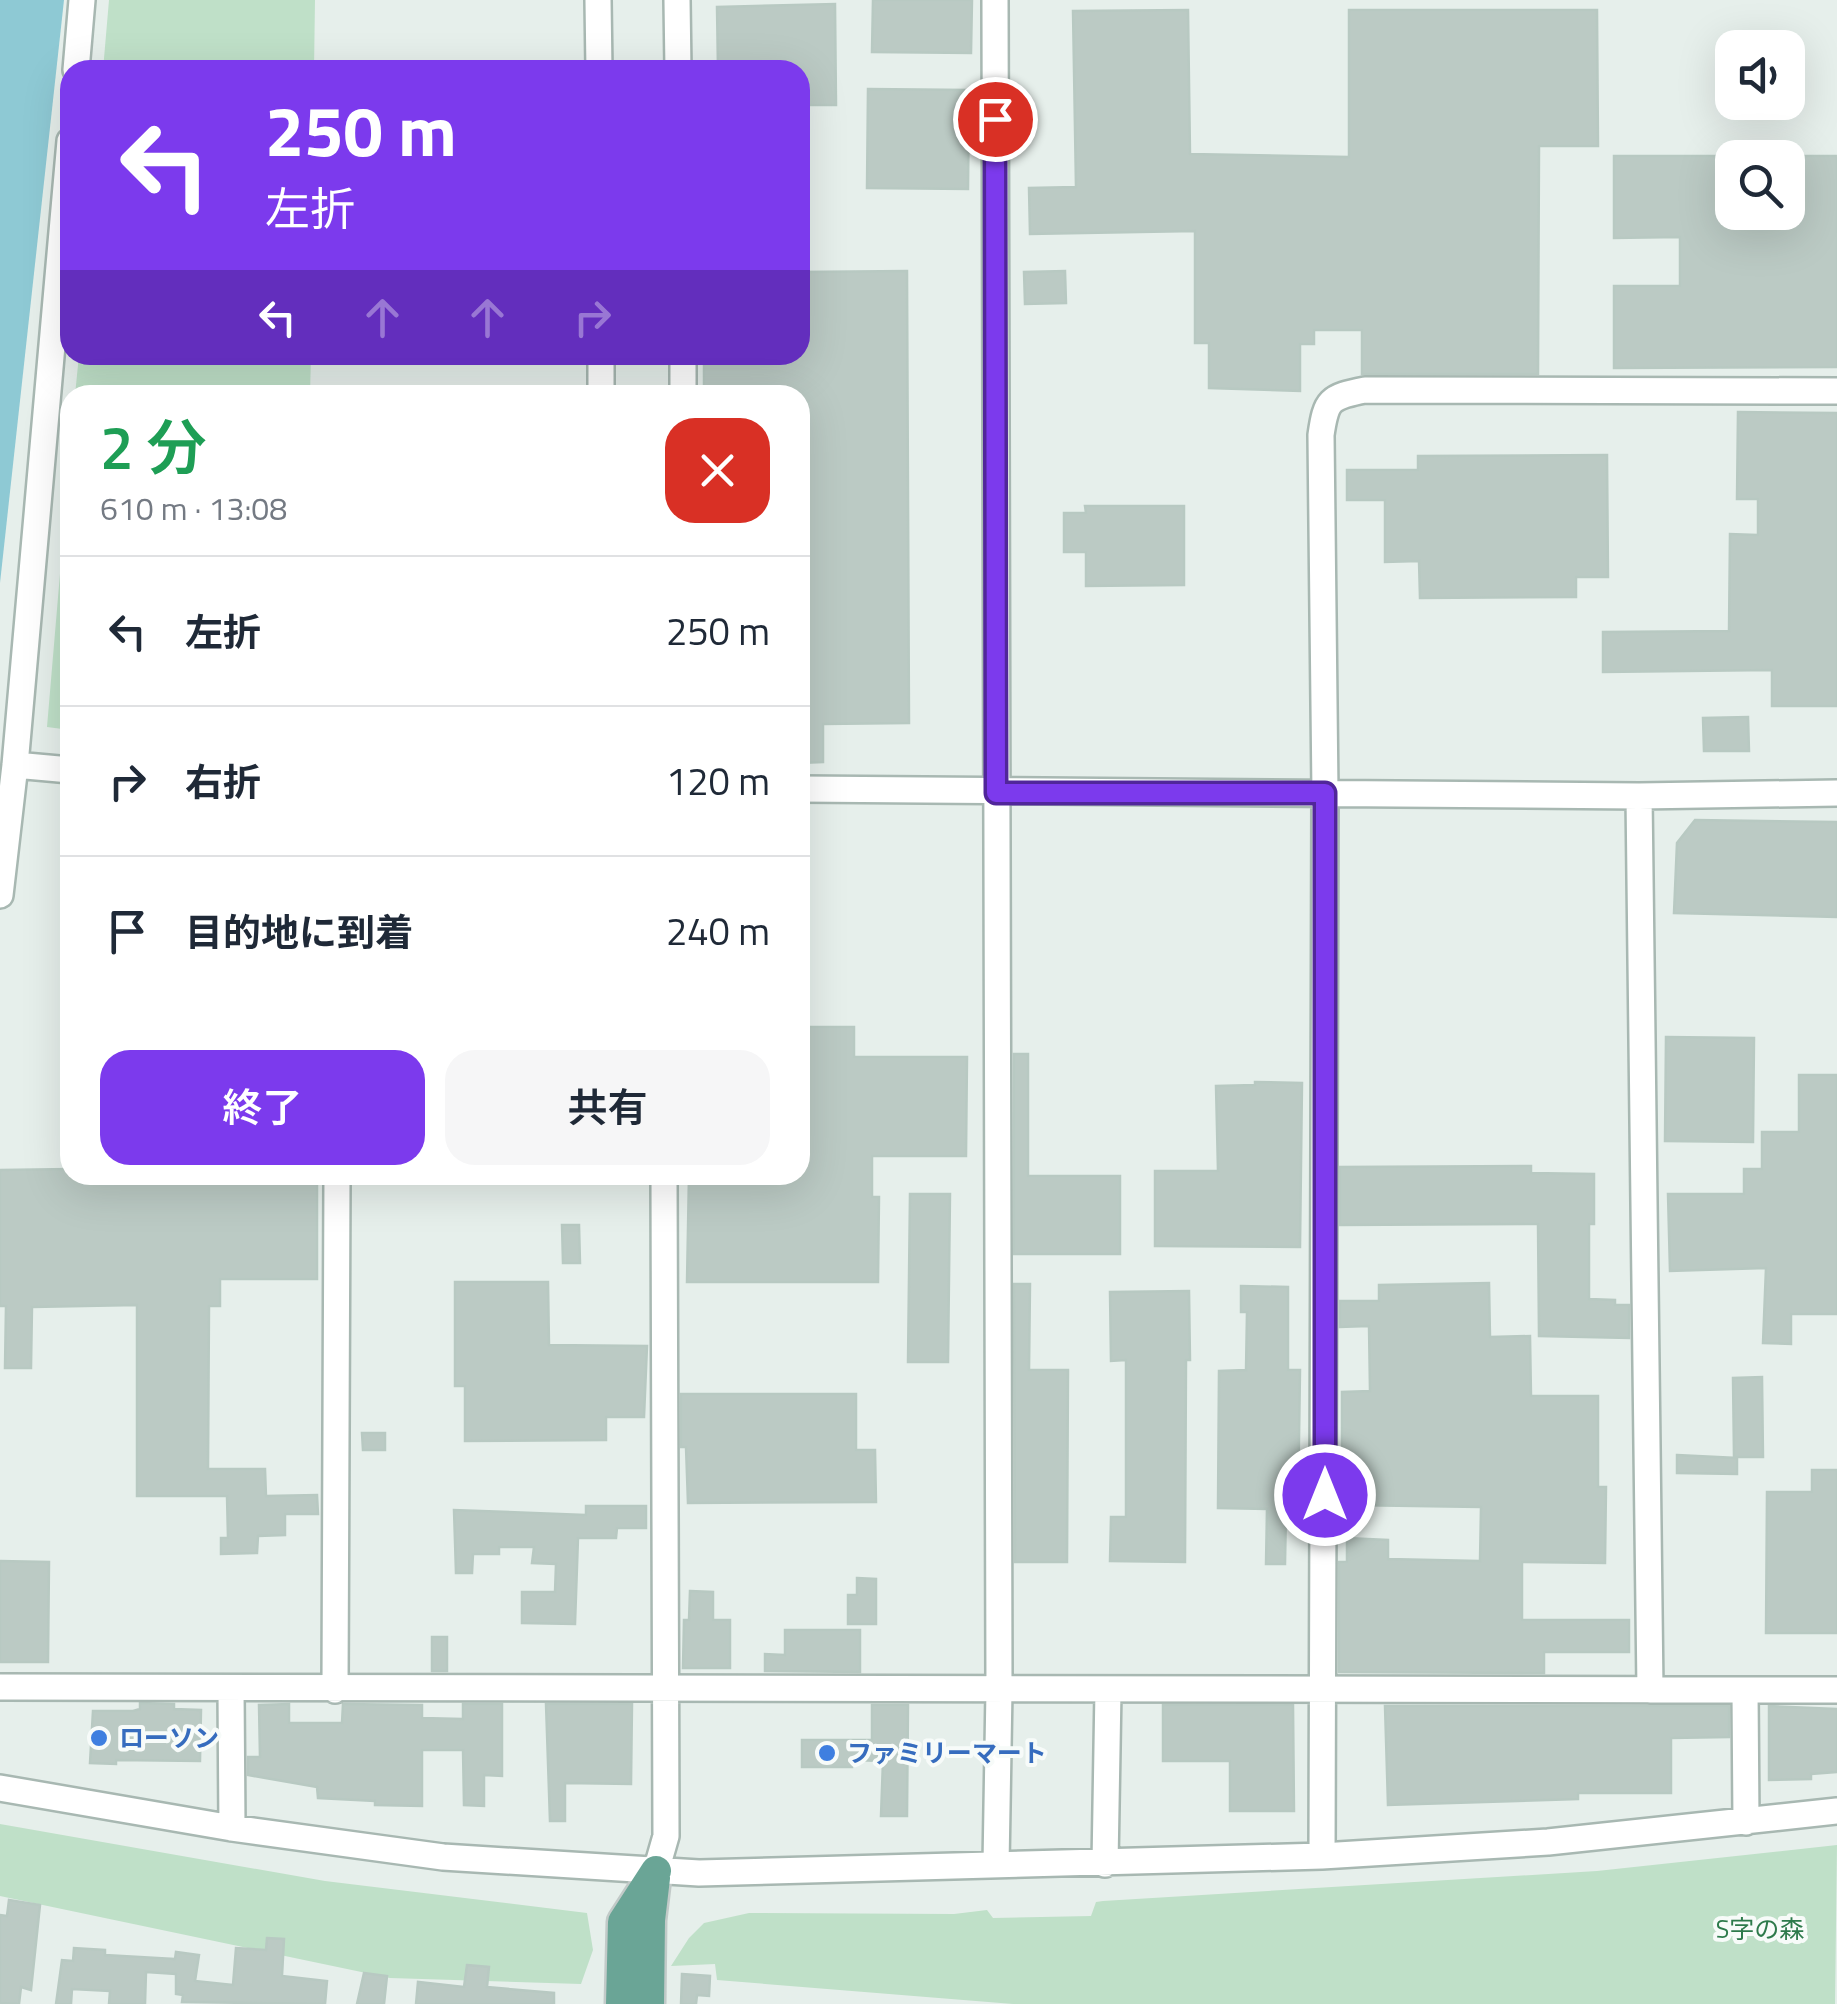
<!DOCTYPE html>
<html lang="ja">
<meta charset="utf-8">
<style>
:root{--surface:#fff;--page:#f6f6f7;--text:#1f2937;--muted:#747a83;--line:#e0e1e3;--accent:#7c3aed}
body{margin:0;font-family:"Titillium Web","Noto Sans JP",sans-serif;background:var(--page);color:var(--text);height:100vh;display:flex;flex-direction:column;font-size:38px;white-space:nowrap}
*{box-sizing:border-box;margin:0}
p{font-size:32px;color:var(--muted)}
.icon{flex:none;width:55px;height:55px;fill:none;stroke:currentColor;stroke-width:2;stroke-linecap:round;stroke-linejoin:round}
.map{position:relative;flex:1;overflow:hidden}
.sheet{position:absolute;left:60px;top:385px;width:750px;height:800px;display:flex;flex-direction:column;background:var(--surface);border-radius:30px;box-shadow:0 10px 40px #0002}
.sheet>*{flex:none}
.banner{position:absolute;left:60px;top:60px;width:750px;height:305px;border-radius:30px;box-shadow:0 10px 40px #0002;background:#7c3aed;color:#fff;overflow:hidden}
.fabs{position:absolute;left:1715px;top:30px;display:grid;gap:20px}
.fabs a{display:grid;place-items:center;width:90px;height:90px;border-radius:20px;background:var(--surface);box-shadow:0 10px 40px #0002;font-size:50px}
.pin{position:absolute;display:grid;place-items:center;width:85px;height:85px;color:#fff;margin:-42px;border:5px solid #fff;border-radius:50%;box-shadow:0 2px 10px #0007}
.me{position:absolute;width:110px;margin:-55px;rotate:0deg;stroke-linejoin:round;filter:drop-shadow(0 0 8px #0008)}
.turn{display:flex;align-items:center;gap:35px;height:210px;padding:0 40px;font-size:45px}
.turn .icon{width:130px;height:130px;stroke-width:2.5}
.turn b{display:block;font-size:70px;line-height:85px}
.lanes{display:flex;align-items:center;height:95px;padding:0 40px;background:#0003;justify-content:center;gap:50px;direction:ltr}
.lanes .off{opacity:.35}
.round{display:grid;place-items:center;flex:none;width:105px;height:105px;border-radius:30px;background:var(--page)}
.headline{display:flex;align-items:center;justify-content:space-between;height:170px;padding:0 40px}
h1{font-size:60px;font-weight:600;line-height:75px;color:#1e9e55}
.action{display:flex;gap:20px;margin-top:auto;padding:20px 40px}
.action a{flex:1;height:115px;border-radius:30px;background:var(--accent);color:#fff;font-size:40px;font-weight:600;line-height:115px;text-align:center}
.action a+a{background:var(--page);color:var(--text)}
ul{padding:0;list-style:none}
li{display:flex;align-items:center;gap:30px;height:150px;padding:0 40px;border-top:2px solid var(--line)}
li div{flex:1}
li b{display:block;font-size:38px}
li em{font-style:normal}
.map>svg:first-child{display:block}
</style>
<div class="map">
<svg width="1837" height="2004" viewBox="0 0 1837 2004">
<rect width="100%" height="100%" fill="#e6efeb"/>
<path fill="#bfe0c8" d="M109,0H315L314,70H103Z
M79,355H311L310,395H75Z
M70,456V730L47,727Z
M0,1824L325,1881L587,1913L593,1950L581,1984L390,1978L0,1896Z
M1837,1845L1835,2004H1013L717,1980L715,1964L671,1966L689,1938L704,1923L749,1913L954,1914L987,1910L993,1918L1091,1916L1096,1902L1103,1901L1597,1871Z"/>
<path fill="#8ec9d4" d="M0,0H64L0,583Z"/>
<path fill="#bbcac4" stroke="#b8c9c2" stroke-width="2.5" d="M873,0H972L971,53L872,52Z
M835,4L836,105H800V70H718L717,7Z
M1188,10L1190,154L1349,157V10H1597L1598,146H1539L1538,374H1362V330H1314V344H1300V391L1209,388V343H1195V231L1030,234L1029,188L1076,187L1073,11Z
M868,89L969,90L968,189L867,188Z
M1614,156H1732V212H1788V156H1837V367L1614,368V286H1680V237L1614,238Z
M907,271L909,723L823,724V762L800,763V395H704V355H800V272Z
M1065,271L1066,303L1025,304L1024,272Z
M1738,412L1837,413V706H1772V670L1603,672V632L1729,631L1730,534L1758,535V499H1737Z
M1607,455L1608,577H1576V597L1420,598L1419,561L1385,562V500H1347V470H1418V456Z
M1085,506H1184V585L1086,586V552H1064V513H1086Z
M1748,717L1749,751H1704L1703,718Z
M1695,820L1837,822V917L1674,913L1677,843Z
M809,1027H854V1057H967L966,1156H872V1197H879L878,1282H687L689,1175H800V1032H809Z
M1666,1037L1754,1038L1753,1142L1665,1141Z
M1014,1054H1028V1176H1120V1254H1014Z
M1799,1075H1837V1314H1791V1344L1763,1343L1766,1268L1670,1271L1668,1194H1744V1169H1762V1132H1799Z
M1255,1082L1302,1083L1300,1247L1155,1246V1171H1218L1216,1086L1255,1085Z
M1531,1166V1173L1594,1174V1224H1589V1299L1615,1300V1305H1629V1338L1539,1336L1538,1224L1340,1225V1167Z
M70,1169V1175H222V1179H297V1175H317V1279H220V1306H209L208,1469H265L266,1496L317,1495L318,1514H285V1535L258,1536L257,1553L221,1554V1538H228L227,1496H137V1305L32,1307L31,1368H5L6,1306H0V1170Z
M910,1194H950L948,1362H908Z
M562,1225H579L580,1263H563Z
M455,1282H548L549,1345L647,1346L644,1417H606V1440L465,1441V1386H455Z
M1489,1283L1490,1337L1530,1336L1531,1396H1598V1487H1606L1605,1563L1522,1562V1620H1629V1652H1544V1673L1339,1672V1562H1347V1538L1388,1540V1559L1480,1561L1481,1507L1349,1505V1472H1342V1392L1370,1391L1369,1326L1340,1327V1301H1379V1285Z
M1014,1284H1030L1029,1370H1068L1067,1562H1015Z
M1241,1286L1288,1287V1370H1300L1298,1509H1286L1285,1564H1266L1267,1509L1218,1508L1219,1371L1246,1370L1247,1312H1241Z
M1189,1291L1190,1360H1186L1185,1562L1110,1561L1111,1517H1126V1360L1111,1361L1110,1292Z
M1762,1377L1763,1457H1734L1733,1378Z
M681,1394H856V1450H875L876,1502L688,1503L686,1447H681Z
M362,1433H385V1450H363Z
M1677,1455L1737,1458V1474L1677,1473Z
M1812,1470H1837V1633H1766L1767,1492H1812Z
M586,1506H646V1528H617L616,1538H578L575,1624L522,1623V1592H555L556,1564L532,1563L534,1547H499V1554H473L472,1573H456L454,1510L586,1515Z
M0,1561L49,1562L48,1662H0Z
M857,1578L876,1579V1624H848V1595H857Z
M690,1591L713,1592V1620H730V1668H683L684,1620H689Z
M785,1630H860V1672L765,1671V1654L785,1655Z
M432,1637H447V1671H432Z
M140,1703L174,1704V1709L201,1710L200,1761L116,1760V1764L90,1763L93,1711H133L140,1709Z
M289,1704V1723H342L343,1704L422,1705V1718L463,1719V1704H502V1776L484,1775V1806L464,1805L463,1750H422V1806L375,1805V1801L318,1798L317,1787L248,1775V1757H260L259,1705Z
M546,1704H632L631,1784L565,1783V1821H550Z
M872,1705H908L907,1816H881L883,1761L852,1760V1767H802V1740H872Z
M1163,1705H1293L1294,1811H1230V1761H1163Z
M1385,1706H1729V1737L1671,1738V1793H1578V1799L1388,1805Z
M1769,1706L1837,1709V1772L1811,1774V1779L1769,1780Z
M9,1900L40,1905L31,1990L21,1987L19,2004L0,2003V1915L7,1916Z
M267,1938L284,1939L282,1976L327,1981L325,2004L182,2002L183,1995L176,1994V1974L146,1972L145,2004H109L110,1991L72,1989L71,2004H56L62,1960L73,1961L74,1948L105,1950V1955L175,1959L176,1952L199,1955L195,1981L233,1985L236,1948L266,1950Z
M467,1965L489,1967L487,1987L554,1993V2004H416L418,1982L464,1987Z
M364,1973L387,1976L384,2004H357Z
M682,1974L710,1976L709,1996L697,1995L696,2004H681Z"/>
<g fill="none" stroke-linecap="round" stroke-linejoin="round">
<defs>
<path id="minor" d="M598,0L599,70
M677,0L678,70
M995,0L999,1690L996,1865
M76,70L82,0
M601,355V395
M683,355V395
M15,765L70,770
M800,789L1639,796L1837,793
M1639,796L1650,1690
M0,895L15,765L70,141
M0,1687L1837,1690
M231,1689L232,1828
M335,1690L337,1175
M1745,1690L1746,1822
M0,1788L232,1828L443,1857L699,1873L1322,1856L1548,1842L1837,1811
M1322,1856L1325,793L1321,435C1326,400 1329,397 1365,390L1837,391
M1105,1864L1108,1690
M656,1871L666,1836L664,1175"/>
<path id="major" d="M621,2004L623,1922L656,1871
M649,2004L650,1920L655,1878"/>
</defs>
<use href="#minor" stroke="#a8b8b2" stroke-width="30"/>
<use href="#major" stroke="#c2cac8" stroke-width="35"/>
<use href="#minor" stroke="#fff" stroke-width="25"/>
<use href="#major" stroke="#6aa596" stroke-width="30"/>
</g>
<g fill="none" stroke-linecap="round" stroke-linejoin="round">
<defs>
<path id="route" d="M995,119L996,793H1325V1495"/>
</defs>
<use href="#route" stroke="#51269a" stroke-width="25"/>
<use href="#route" stroke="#7c3aed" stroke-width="18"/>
</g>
<g fill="#3f7fe0" stroke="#f7fbf9" stroke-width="4">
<circle cx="99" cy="1738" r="10"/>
<circle cx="827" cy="1753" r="10"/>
</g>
<g text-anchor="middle" stroke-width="8" stroke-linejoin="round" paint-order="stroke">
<g font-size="25" font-weight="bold" fill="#366cbe" stroke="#f7fbf9" text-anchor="start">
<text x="119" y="1747">ローソン</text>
<text x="847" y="1762">ファミリーマート</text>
</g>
<g font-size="25" fill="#2d7a4b" stroke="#f7fbf9">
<text x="1760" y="1938">S字の森</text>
</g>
</g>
</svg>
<div class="fabs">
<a><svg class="icon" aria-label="sound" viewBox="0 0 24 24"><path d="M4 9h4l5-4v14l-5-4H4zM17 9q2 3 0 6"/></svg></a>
<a><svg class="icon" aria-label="search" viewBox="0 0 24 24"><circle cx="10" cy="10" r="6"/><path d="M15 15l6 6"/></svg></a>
</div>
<div class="pin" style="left:995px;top:119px;background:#d93025"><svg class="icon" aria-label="arrive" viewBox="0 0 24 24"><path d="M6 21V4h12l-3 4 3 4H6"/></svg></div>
<svg class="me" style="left:1325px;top:1495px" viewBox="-20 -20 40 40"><circle r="17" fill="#7c3aed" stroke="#fff" stroke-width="3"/><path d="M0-11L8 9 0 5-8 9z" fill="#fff"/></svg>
<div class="banner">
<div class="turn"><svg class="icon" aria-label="left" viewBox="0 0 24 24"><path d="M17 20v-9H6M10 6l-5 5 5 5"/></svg><div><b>250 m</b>左折</div></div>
<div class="lanes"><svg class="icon" aria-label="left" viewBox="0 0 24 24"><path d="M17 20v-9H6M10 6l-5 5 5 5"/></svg><svg class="icon off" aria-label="ahead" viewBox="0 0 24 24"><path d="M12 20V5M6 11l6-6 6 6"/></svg><svg class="icon off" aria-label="ahead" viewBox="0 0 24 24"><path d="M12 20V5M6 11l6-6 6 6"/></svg><svg class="icon off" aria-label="right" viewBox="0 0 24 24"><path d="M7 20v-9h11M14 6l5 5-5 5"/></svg></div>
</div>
<section class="sheet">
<div class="headline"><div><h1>2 分</h1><p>610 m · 13:08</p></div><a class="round" style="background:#d93025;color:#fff"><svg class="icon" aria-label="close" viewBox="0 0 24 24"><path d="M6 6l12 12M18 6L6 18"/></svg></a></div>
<ul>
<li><svg class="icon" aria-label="left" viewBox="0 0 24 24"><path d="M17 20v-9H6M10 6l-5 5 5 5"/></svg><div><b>左折</b></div><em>250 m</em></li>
<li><svg class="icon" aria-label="right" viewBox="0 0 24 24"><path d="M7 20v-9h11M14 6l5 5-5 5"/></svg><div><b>右折</b></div><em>120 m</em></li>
<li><svg class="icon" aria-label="arrive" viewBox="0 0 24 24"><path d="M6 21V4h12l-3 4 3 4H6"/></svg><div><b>目的地に到着</b></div><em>240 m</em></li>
</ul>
<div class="action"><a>終了</a><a>共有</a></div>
</section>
</div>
